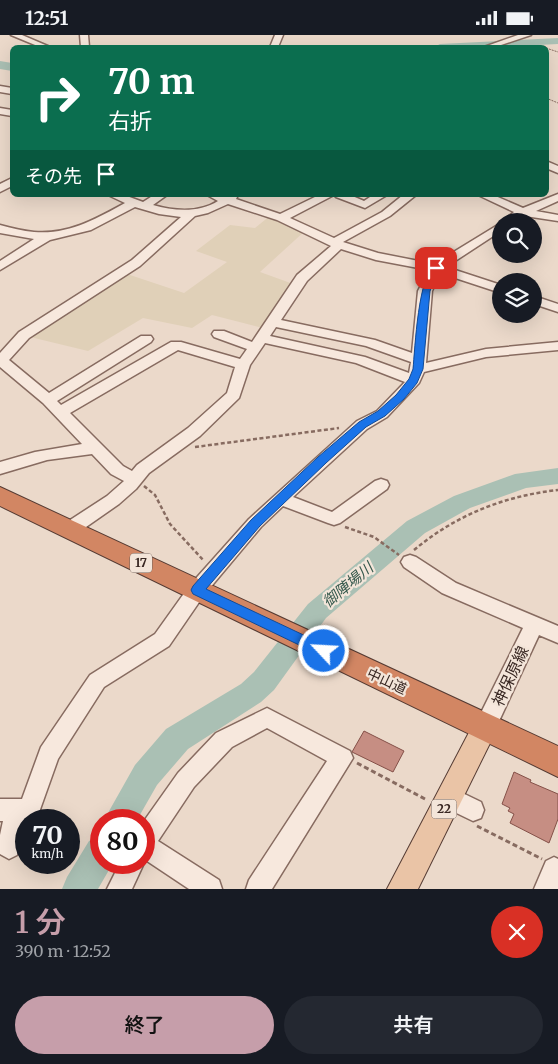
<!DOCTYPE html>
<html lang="ja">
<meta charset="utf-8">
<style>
:root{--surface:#171b24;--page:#242831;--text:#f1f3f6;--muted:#9ea1a6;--accent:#c69eaa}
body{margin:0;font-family:Merriweather,"Noto Sans JP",serif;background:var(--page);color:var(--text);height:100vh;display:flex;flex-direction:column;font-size:19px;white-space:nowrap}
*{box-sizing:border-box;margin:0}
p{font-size:16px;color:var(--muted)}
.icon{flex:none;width:28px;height:28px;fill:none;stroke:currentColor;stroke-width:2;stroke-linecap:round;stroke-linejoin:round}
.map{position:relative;height:854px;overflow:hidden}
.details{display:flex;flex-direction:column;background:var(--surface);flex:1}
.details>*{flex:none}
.hud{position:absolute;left:10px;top:10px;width:539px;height:152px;border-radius:8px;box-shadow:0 5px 20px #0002;background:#0b6e4f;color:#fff;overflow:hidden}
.fabs{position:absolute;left:492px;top:178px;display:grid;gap:10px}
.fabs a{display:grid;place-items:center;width:50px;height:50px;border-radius:50%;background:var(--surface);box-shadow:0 5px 20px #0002;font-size:25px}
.speed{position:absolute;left:15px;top:774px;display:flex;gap:10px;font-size:25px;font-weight:700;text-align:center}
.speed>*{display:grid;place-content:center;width:65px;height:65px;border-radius:50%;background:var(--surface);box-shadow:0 5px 20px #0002;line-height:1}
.speed small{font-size:12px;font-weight:400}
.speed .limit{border:8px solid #d22;background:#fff;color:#111}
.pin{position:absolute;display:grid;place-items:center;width:42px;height:42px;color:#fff;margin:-21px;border-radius:10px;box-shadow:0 2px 8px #0006}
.me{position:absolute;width:55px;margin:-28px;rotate:295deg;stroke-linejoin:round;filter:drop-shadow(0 0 4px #0008)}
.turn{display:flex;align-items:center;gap:18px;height:105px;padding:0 15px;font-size:22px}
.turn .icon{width:65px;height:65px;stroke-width:2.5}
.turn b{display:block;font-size:35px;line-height:42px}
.then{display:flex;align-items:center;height:48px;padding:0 15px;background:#0003;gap:10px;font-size:19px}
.round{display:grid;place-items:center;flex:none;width:52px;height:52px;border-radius:26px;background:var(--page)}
.headline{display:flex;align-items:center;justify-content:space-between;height:85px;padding:0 15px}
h1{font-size:30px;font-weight:600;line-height:38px;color:var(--accent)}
.action{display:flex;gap:10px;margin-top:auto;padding:10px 15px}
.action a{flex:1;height:58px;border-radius:30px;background:var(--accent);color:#111;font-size:20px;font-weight:600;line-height:58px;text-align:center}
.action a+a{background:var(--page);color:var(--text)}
.status{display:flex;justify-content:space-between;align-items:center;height:35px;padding:0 25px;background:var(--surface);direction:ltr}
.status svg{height:14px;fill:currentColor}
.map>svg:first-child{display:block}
</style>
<div class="status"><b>12:51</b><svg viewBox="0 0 49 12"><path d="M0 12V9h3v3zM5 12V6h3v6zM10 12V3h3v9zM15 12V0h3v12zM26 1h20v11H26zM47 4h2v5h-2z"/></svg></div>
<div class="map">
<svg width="558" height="854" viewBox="0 0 558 854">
<rect width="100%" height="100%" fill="#ebd9ca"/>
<path fill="#e0d0b8" d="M271,180L306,195L260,237L296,250L267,294L212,280L192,293L143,283L88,316L26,301L124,238L184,258L227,227L196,216L230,190L255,193Z"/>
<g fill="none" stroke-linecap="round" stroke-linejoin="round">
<path stroke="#718e80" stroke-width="2" d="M0,74L12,75"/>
<path fill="#aac0b4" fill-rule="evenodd" d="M558,3V9L498,12H434L440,9Z
M0,26L12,28V36L0,34Z
M558,433V449L526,453L470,473L425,498L326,583L274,655L261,667L188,714L157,750L137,785H104L135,730L166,694L241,649L254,637L308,569L407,486L454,461L515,439Z
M101,801V828H113L98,854H62L67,842L89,806Z"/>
</g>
<path fill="#c68e83" stroke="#845048" d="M364,696L404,716L393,737L352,717Z
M514,737L531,745L530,747L558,759V784L549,808L510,788L514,779L508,776L510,773L502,769Z"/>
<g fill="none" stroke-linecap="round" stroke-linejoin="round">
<defs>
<path id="minor" d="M11,0H22L50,12H40Z
M80,0H88L89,12H81Z
M275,0H283L278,12H270Z
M518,0H531L495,12H484Z
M0,51L12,53V59L0,57Z
M0,73L12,75V81L0,79Z
M546,126L558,131V138L546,133Z
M12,143V151L0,157V149Z
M558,159V166L536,176L558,180V186L525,181L517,186H503L514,177L478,160H493L523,173Z
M108,160H124L143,167L154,160H167L153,170C174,176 199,178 218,166L207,160H238L236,164L280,179L319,160H334L290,183L334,203L382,177L403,160H416L390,181L343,207L378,218L434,229L501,188V196L446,232L501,250V258L440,238L432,256L426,328L486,314L558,307V315L486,322L424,337L419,348L387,382L367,394L293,462L332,477L375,446L381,444L387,446L389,450L387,454L340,488L334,490L328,488L283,471L261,492L204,560L169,611L104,652L58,724L37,783L26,785L17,820L9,824L0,819V800L3,786H0V764H22L41,712L90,640L155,599L190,550L249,484L357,386L377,376L405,347L356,328L265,308L250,330L239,363L200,401L149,438L136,454L119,469L76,499L70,500L64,499L61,494L64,489L107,461L124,446L111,439L92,419L47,425L0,439V427L35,417L82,409L43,368L0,332V318L19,297L132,225L181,182L159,179L135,172L91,195L50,205L0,235V226L34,204L0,198V190C11,193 23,196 34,197C68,200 96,184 125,168ZM228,169L277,185L331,211L297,240L252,307L224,296H214L212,299L214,302L247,314L240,324L181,307H171L61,370L57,366L151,307L153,304L151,301H141L49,358L9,325L29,303L140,231L195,181L208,178ZM341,214L376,225L429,235L418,256L412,318L375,305L281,285L307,246ZM276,292L366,311L411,327L409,338L365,322L270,301ZM178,315L235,332L227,358L188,393L137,430L132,436L123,431L70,378Z
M334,160H350L364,166L373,160H387L365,173L336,162Z
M534,261L558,269V277L534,269Z
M410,520L416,522L456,548L558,591V608L539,600L493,699L485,702L477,699L474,692L523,593L442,558L404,532L401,527L404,522Z
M267,673L350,716L353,723L272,854H246L249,845L327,726L267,693L232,712L194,752L158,806L219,845L222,854H189L144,824V786L178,738L216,698Z
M450,752L481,767L484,775L481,783L473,786L442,771L439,763L442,755Z
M554,822L558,824V854H534L546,826Z
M120,828H144L132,854H107Z"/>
<path id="major" d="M485,680L494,684L498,692L418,854H387L476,684Z"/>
<path id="highway" d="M0,452L558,711V742L0,471Z"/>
</defs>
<use href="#minor" stroke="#876b60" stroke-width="3"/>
<use href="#major" stroke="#553b33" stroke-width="2"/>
<use href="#highway" stroke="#553b33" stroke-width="2"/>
<path stroke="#876b60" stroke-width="1" stroke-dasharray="2 1" stroke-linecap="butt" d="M523,12H546
M546,13L558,17
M546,63L558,68"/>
<path stroke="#876b60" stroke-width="2.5" stroke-dasharray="4 2.5" stroke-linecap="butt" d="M195,412L339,393
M144,451L155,460L170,489L204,526
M345,492L374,502L399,520
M414,515C456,480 504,461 558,455"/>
<path stroke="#876b60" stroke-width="3" stroke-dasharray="5 3" stroke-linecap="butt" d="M357,728L425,764
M477,791L542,824"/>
<use href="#minor" fill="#f7e8dd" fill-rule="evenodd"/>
<use href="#major" fill="#eac4a6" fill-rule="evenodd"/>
<use href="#highway" fill="#d28663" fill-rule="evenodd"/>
</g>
<path fill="#1a73e8" stroke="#114b97" d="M436,230L440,233L430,256L423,334L417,348L404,364L385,381L366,392L326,428L260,491L206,554L329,612L331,616L329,620L324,622L320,620L193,559L191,555L193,551L251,485L318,422L359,387L378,376L396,360L409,344L413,334C415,315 418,237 436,230Z"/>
<g text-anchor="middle" stroke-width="4.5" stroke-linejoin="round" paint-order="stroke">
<g fill="#f3e5d9" stroke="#706059" stroke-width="1">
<rect x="130" y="518.5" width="22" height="19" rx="4"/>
<rect x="431.5" y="764.5" width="25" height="19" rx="4"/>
</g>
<g font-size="12" font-weight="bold" fill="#382722">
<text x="141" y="532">17</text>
<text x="444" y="778">22</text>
</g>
<g font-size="14" fill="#382722" stroke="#f3e5d9">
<text transform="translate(387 646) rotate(25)" y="5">中山道</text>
</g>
<g font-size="15" font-style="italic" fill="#33574b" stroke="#f3e5d9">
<text transform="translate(348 550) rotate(-40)" y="5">御陣場川</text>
</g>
<g font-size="16" fill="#382722" stroke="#f3e5d9">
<text transform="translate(510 641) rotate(-65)" y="6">神保原線</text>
</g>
</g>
</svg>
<div class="fabs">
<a><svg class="icon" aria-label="search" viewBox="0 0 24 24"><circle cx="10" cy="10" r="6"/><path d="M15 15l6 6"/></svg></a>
<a><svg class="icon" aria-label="layers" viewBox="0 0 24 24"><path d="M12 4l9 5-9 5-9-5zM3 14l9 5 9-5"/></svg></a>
</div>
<div class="speed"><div>70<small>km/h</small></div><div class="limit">80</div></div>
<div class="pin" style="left:436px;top:233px;background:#d93025"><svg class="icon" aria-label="arrive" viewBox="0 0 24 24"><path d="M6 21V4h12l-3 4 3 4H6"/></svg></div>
<svg class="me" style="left:324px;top:616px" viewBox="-20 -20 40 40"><circle r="17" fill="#1a73e8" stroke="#fff" stroke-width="3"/><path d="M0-11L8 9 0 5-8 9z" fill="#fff"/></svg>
<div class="hud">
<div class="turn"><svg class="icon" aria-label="right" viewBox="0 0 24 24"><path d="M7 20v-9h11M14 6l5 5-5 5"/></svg><div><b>70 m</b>右折</div></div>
<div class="then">その先<svg class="icon" aria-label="arrive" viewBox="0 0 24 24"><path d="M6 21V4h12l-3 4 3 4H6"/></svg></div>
</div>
</div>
<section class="details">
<div class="headline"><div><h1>1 分</h1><p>390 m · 12:52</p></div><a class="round" style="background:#d93025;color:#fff"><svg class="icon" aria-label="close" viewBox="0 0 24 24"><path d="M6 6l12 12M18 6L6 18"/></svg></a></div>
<div class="action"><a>終了</a><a>共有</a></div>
</section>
